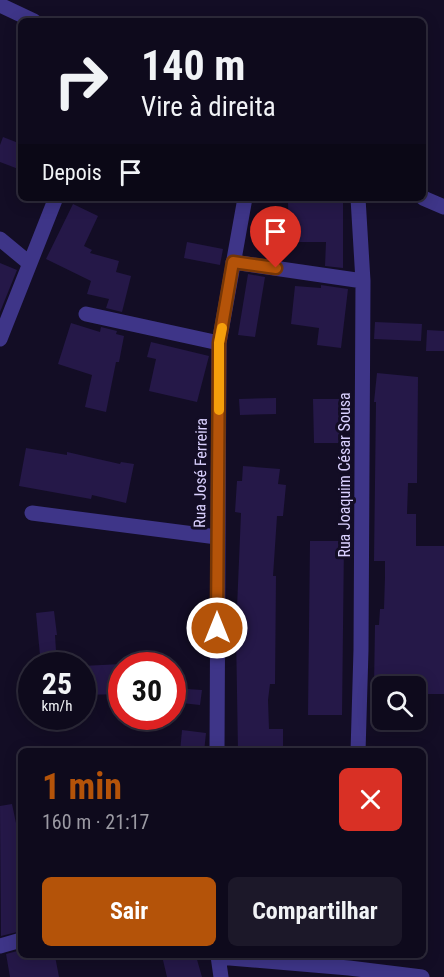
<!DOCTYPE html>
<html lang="pt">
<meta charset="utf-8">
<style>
:root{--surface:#0e0a1c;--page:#1c1829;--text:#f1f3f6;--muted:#9b9aa3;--line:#2e2b3b;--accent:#b45309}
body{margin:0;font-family:"Roboto Condensed",sans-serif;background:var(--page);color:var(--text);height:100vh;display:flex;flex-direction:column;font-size:22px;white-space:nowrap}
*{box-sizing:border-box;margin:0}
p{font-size:20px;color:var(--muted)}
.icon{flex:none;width:33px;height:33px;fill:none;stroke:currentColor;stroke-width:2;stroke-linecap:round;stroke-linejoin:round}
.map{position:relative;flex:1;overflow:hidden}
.panel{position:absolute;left:18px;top:748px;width:408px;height:210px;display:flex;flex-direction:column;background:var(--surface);border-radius:9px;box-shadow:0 3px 15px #0003,0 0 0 2px var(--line)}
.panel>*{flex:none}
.hud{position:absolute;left:18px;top:18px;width:408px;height:183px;border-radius:9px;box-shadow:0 3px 15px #0003,0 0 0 2px var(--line);background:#0e0a1c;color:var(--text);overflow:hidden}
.fabs{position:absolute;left:372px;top:676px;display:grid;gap:12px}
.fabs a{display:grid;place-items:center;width:54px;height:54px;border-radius:9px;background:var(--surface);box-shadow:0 3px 15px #0003,0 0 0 2px var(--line);font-size:30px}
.speed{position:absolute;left:18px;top:652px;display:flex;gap:12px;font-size:30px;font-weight:700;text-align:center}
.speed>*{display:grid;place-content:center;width:78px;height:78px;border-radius:50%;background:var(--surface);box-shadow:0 3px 15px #0003,0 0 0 2px var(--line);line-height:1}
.speed small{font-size:15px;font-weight:400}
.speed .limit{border:9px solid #d22;background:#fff;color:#111}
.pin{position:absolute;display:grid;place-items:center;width:51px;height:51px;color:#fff;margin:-62px -26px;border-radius:50% 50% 50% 0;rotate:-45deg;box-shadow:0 0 6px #0007}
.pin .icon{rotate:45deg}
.me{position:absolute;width:66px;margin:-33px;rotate:0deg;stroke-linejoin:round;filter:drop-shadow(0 0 4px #0008)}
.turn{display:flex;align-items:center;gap:21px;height:126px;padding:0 24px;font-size:27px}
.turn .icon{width:78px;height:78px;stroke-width:2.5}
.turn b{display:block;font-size:42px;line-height:51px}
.then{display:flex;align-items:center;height:57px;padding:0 24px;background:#0003;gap:12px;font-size:22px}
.round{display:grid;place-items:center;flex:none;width:63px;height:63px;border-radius:9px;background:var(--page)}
.head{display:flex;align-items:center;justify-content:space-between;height:102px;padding:0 24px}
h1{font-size:36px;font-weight:700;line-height:45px;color:var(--accent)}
.button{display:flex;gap:12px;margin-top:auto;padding:12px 24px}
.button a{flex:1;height:69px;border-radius:9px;background:var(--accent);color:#fff;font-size:24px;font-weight:700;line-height:69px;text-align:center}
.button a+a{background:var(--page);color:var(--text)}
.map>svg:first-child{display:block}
</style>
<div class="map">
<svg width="444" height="977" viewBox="0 0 444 977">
<rect width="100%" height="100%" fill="#130d25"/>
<path fill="#251848" d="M3,137L21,144V170L0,162V145Z
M343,202V268L325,266L326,242H289L288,203Z
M73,204L98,216L84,246L92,250L90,253L119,261L116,272L131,276L122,312L106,308L109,299L87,294L91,281L46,259Z
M187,242L223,249L220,265L184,258Z
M0,263L17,270L0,312Z
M248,274L265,277L255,337L238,335Z
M321,285L348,289L341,348L317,345L319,328L291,324L295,286L321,288Z
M375,322L422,324L421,341L374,339Z
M71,323L100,332L101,327L117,331L116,334L124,336L119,362H116L106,412L85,407L92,375L58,364Z
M427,330L444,331V351H426Z
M151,342L209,356L197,402L149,391L156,359L147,357Z
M377,373L418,377L417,483H408L407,514H416V546H444V694H426V689H416V687H374L375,625H379L380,609H384L385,577V561H374L376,402H374Z
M276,398V414L240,415L239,399Z
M313,399H344V443H314Z
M26,448L67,455V452L120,464L121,462L134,464L126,503L92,495L91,499L19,486Z
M243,466L280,469L278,484L286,485L283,516H277L273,576H276L275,684H270L268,700L269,729H283V752H238L236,632L241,513L235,512L237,481H242Z
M310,541H344L342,715H308Z
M54,611L57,635H55L57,666H41L36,613Z
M122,664V694L82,695V666Z
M172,688L202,690L200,705L172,702Z
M182,730L206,733L204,752H180Z
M12,804L21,847V931L1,936L0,806Z
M21,950V956H55L59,977H10L6,954Z
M162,956H196L202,977H167Z"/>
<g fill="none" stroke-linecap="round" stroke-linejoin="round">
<path stroke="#3e3588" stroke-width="15" d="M0,5L34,21
M423,198L444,207
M0,239L29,263
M233,262L363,281
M86,314L219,343
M0,339L55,200
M32,513L217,537
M217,752L219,343L245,198
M358,752L361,650L363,281L358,198
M0,946L21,940
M218,956L221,977
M218,957L349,968L422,977"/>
</g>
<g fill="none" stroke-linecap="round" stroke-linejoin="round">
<defs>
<path id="route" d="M217,628L219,343L233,262L276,268"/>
</defs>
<use href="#route" stroke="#753606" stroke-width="15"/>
<use href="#route" stroke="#b45309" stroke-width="10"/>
<path stroke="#f59e0b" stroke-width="10" d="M219,410V343L222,328"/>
</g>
<g text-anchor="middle" stroke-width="6" stroke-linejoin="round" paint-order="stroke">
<g font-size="16" fill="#dad1ff" stroke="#130d25">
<text transform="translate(200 473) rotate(-89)" y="6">Rua José Ferreira</text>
<text transform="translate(344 475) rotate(-90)" y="6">Rua Joaquim César Sousa</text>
</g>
</g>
</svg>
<div class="fabs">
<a><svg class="icon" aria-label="search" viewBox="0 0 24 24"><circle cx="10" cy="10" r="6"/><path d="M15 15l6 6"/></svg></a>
</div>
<div class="speed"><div>25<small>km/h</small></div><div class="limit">30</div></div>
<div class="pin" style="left:276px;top:268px;background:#d93025"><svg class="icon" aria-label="arrive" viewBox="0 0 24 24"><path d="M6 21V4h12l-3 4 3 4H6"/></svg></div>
<svg class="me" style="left:217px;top:628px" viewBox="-20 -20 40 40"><circle r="17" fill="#b45309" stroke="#fff" stroke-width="3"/><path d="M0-11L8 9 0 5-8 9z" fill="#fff"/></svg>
<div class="hud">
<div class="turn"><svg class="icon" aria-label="right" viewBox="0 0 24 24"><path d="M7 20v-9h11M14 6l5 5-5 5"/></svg><div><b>140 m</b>Vire à direita</div></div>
<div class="then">Depois<svg class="icon" aria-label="arrive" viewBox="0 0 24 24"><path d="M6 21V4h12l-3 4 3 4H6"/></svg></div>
</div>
<section class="panel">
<div class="head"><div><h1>1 min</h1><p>160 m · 21:17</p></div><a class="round" style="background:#d93025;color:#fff"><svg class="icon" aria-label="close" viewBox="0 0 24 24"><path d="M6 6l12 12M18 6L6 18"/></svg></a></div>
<div class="button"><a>Sair</a><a>Compartilhar</a></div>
</section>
</div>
